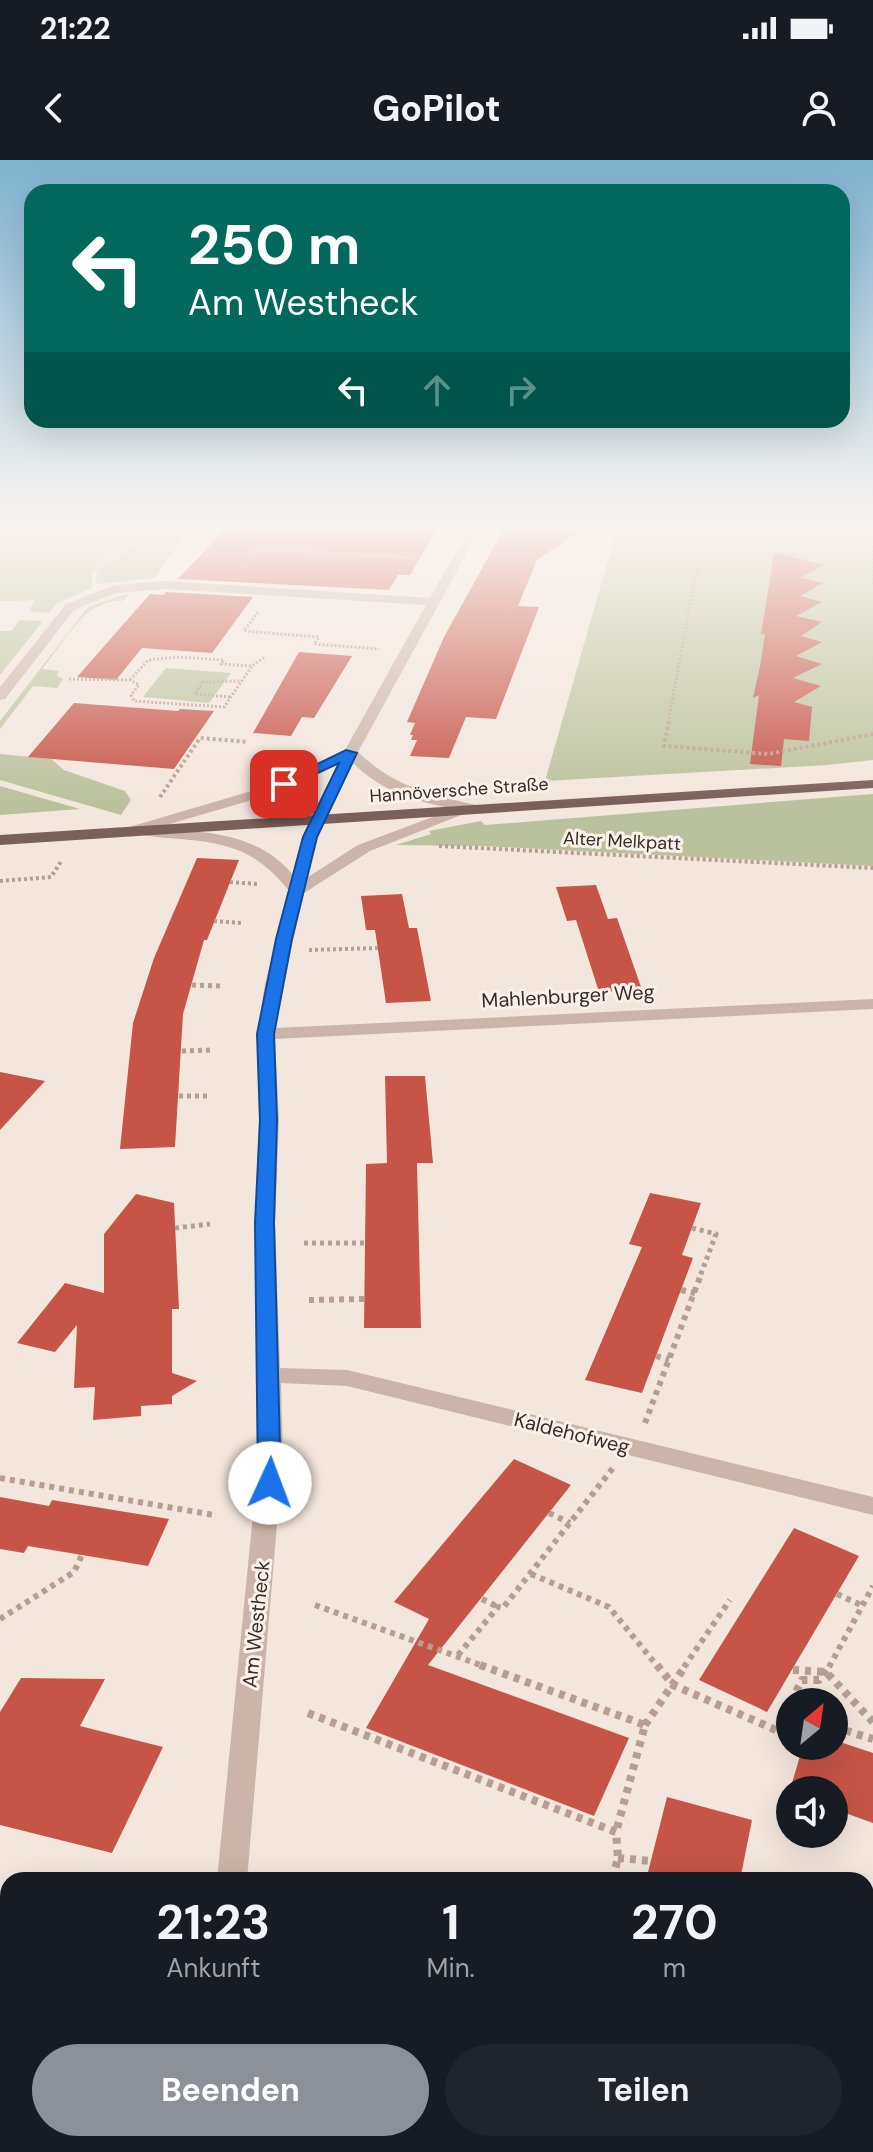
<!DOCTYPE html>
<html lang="de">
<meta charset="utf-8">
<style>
:root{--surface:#171b24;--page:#20242c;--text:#f1f3f6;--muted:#9ea1a6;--accent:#8c9099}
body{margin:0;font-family:"DM Sans",sans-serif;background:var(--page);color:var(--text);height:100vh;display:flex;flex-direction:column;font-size:30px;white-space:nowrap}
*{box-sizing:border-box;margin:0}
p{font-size:26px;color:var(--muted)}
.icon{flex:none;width:44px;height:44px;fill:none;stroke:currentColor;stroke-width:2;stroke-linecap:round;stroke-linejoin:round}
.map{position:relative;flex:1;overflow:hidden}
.side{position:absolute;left:0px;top:1712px;width:874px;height:280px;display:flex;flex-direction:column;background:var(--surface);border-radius:24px 24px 0 0;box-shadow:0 8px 32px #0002}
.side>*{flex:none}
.banner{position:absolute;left:24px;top:24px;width:826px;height:244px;border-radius:24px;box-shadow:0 8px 32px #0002;background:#00695c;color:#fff;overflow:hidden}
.needle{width:52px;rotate:29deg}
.controls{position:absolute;left:776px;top:1528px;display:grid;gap:16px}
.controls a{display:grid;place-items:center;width:72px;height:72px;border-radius:50%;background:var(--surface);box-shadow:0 8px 32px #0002;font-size:40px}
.pin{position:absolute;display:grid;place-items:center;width:68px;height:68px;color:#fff;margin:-34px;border-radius:16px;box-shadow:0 4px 12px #0006}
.me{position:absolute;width:88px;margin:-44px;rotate:2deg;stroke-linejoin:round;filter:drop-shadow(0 0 6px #0008)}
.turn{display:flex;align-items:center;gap:28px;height:168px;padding:0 32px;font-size:36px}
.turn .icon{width:104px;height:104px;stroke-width:2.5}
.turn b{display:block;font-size:56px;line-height:68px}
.lanes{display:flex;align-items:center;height:76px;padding:0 32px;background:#0003;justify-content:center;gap:40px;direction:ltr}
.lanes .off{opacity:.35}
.eta{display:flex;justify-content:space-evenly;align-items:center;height:136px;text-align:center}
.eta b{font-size:48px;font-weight:700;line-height:56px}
.primary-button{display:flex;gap:16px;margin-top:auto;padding:16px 32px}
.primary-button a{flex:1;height:92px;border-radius:48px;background:var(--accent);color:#fff;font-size:32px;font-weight:700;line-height:92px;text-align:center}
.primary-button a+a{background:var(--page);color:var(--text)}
.status{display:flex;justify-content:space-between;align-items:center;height:56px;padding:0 40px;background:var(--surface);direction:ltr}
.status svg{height:22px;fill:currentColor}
header{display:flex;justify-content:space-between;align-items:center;height:104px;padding:0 32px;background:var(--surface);font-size:36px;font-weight:700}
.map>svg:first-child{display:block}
</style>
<div class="status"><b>21:22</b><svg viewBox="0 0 49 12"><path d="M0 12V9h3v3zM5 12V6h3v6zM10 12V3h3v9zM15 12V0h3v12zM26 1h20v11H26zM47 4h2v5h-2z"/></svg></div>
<header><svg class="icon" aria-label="back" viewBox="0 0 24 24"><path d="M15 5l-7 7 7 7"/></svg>GoPilot<svg class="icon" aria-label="person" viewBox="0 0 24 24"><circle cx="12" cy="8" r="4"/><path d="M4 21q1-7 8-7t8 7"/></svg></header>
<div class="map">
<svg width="873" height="1992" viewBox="0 0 873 1992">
<rect width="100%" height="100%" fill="#f3e6dd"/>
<path fill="#bac29d" d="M0,365H152L92,412V428L57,443L49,453L29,451L35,440L0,441Z
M160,365H192L154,418L96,424L97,412Z
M618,365H873V600L827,605L545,621Z
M130,433L123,441C85,438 64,483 42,509L59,511L57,515L63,519L57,528L33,526L0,569V561L88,447Z
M20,460L43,461L0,515V471H11Z
M166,508L231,513L209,543L143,537Z
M0,594L51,599L64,610L125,631L131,640L121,655L0,620Z
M0,626L7,628L80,649L0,655Z
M873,634V706L483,686L396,685L431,674L429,671L481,661L485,665Z"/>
<path fill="#c75547" d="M229,365H439L410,415H398L389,430L178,419Z
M506,365L586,367L537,400L518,446L539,447L496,559L466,557L449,598L410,596L417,580H411L413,575H410L415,563L407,562L444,477Z
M774,393L824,405L801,418L823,423L800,436L822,442L796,456L822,462L801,476L822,482L796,496L822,504L793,518L821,526L794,542L812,547L809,581L784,579L781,606L750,604L759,535L753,538L761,501L765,473L761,475Z
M166,432L253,437L212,493L142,488L116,520L77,517L150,434L163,435Z
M299,492L352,496L314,558L302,557L291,576L253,573Z
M74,543L178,551L180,549L214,551L174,609L28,597Z
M197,698L239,700L207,780H204L183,854L175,987L120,989L133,863L154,798Z
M596,725L608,759L617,758L642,830L599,832L576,760L567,761L556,727Z
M402,734L409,768H417L431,841L386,843L375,770H366L361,736Z
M0,912L45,921L0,970Z
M385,916H425L433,1003H417L421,1168H364L366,1004L387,1003Z
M650,1033L701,1043L682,1095L693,1098L642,1233L585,1220L642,1087L629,1084Z
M136,1034L174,1043L179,1149H172V1213L197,1221L172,1236V1244L141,1246V1256L93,1260L95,1227L74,1228L77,1165L55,1192L17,1183L65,1123L104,1133V1074Z
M514,1299L571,1325L428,1505L629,1578L594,1656L366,1568L429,1459L394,1442Z
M0,1337L49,1346L52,1340L169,1359L148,1406L28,1386L24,1393L0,1389Z
M794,1368L859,1396L767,1552L699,1520Z
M21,1518L105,1519L80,1566L163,1587L112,1693L0,1665V1552Z
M834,1580L873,1593V1663L834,1649V1630H790L789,1633L803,1586H834Z
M667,1637L752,1660L740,1720H646Z"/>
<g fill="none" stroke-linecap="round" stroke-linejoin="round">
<path stroke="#b79e93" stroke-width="3" stroke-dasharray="2 2" stroke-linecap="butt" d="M710,365L873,374
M871,374L873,425
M243,407L257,389L416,398
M96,411L156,365
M258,452L244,471L319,477L314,484L379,489
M69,519L130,520L139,525L131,535L134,541L224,547L252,506
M130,520L148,500L178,497L224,500L221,504L252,506L265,497
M230,537L195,534L203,522L242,521
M668,563L705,365"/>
<path stroke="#b79e93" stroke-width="4" stroke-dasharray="3 3" stroke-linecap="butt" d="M669,561L664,586L769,594L873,574
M160,637L200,578L248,582
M439,686L873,708
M0,721L51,717L62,700
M230,722L257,724
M214,761L241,763
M309,790L378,788"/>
<path stroke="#b79e93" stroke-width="5" stroke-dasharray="4 4" stroke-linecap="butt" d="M192,825L221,826
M182,891L212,890
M179,936H208
M175,1068L210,1064
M692,1068L716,1074L699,1119
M304,1083H365"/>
<path stroke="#b79e93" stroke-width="6" stroke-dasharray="5 5" stroke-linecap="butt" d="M681,1130L695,1133
M309,1140L364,1139
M656,1196L669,1200
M645,1263L700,1117
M0,1318L214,1355
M549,1353L570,1363
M531,1414L609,1447L658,1507
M837,1434L861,1445
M482,1439L498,1447
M315,1445L486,1507
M0,1459L74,1412L82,1395
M458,1495L498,1447L503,1448L613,1308
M684,1507L730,1440
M829,1507L873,1426"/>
<path stroke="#b79e93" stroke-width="8" stroke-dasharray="6 6" stroke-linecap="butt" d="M480,1505L645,1565L616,1672
M657,1505L673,1525L776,1570L790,1544
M793,1510L826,1512L873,1562
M791,1542L802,1520H819L830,1505
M308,1553L616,1672L618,1698L612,1720
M645,1565L686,1505
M834,1567L873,1579
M618,1698L651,1701"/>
<path fill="#cbb4a9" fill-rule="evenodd" d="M471,365H482L358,592C394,627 430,634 476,645L479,648L370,691L304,733L283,824L276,868L873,839V849L275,879L279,960L275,1063L280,1208L347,1210L873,1337V1355L347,1226L281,1223L283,1293L247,1720H217L259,1293L255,1063L259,960L257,874L265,824L289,731C254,686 221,682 168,678C156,678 141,673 131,676L123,671L126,668L255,630L345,590L426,445L165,429L116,433L74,450L5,539L0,540V527L66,444L115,425L165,421L430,438ZM353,603C382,632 416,641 454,649L358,685L308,717L318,677ZM339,604L302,677L293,715C258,673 207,672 156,668L265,636Z
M0,1737L8,1739V1767L0,1765Z
M188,1984H222L221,1992H187Z
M596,1984H653L656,1992H599Z"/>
<path fill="#7a605a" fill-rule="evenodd" d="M873,620V628L0,685V675Z"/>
</g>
<linearGradient id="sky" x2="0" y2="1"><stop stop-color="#7db2d0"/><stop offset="0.57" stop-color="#faf4f0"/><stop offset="1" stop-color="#faf4f0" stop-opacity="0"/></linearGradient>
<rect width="873" height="643" fill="url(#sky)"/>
<path fill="#1a73e8" stroke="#114b97" stroke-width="2" d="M346,590L357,593L317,677L292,779L274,874L277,960L274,1063L281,1323L278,1328H262L258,1323L255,1063L260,960L257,874L276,779L303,677L339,603L288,627L277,624Z"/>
<g text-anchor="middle" stroke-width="6" stroke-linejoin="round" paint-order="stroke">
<g font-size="18" fill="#382c29" stroke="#faf1ea">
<text transform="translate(459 630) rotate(-4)" y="6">Hannöversche Straße</text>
<text transform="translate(622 681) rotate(3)" y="6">Alter Melkpatt</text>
</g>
<g font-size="20" fill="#382c29" stroke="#faf1ea">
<text transform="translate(568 836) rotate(-3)" y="7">Mahlenburger Weg</text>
<text transform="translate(572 1273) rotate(14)" y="7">Kaldehofweg</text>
<text transform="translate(256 1464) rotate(-84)" y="7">Am Westheck</text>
</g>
</g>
</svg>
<div class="controls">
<a><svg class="needle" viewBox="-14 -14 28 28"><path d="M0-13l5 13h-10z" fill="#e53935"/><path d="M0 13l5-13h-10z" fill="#9ea1a6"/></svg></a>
<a><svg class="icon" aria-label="sound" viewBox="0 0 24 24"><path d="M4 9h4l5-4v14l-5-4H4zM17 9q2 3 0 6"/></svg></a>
</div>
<div class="pin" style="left:284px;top:624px;background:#d93025"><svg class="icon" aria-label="arrive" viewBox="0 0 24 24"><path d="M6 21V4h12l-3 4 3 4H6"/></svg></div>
<svg class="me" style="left:270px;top:1323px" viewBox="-20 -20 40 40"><circle r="19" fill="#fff"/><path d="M0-13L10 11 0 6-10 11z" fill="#1a73e8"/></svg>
<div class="banner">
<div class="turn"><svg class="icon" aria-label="left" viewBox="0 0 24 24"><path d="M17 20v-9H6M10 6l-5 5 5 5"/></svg><div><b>250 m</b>Am Westheck</div></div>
<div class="lanes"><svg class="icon" aria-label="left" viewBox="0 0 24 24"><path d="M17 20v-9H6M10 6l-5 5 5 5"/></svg><svg class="icon off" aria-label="ahead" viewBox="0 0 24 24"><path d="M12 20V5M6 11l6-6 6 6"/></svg><svg class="icon off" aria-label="right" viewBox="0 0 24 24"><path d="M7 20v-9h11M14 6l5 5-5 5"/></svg></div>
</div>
<section class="side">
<div class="eta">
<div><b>21:23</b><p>Ankunft</p></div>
<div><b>1</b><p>Min.</p></div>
<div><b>270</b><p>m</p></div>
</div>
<div class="primary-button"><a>Beenden</a><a>Teilen</a></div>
</section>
</div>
